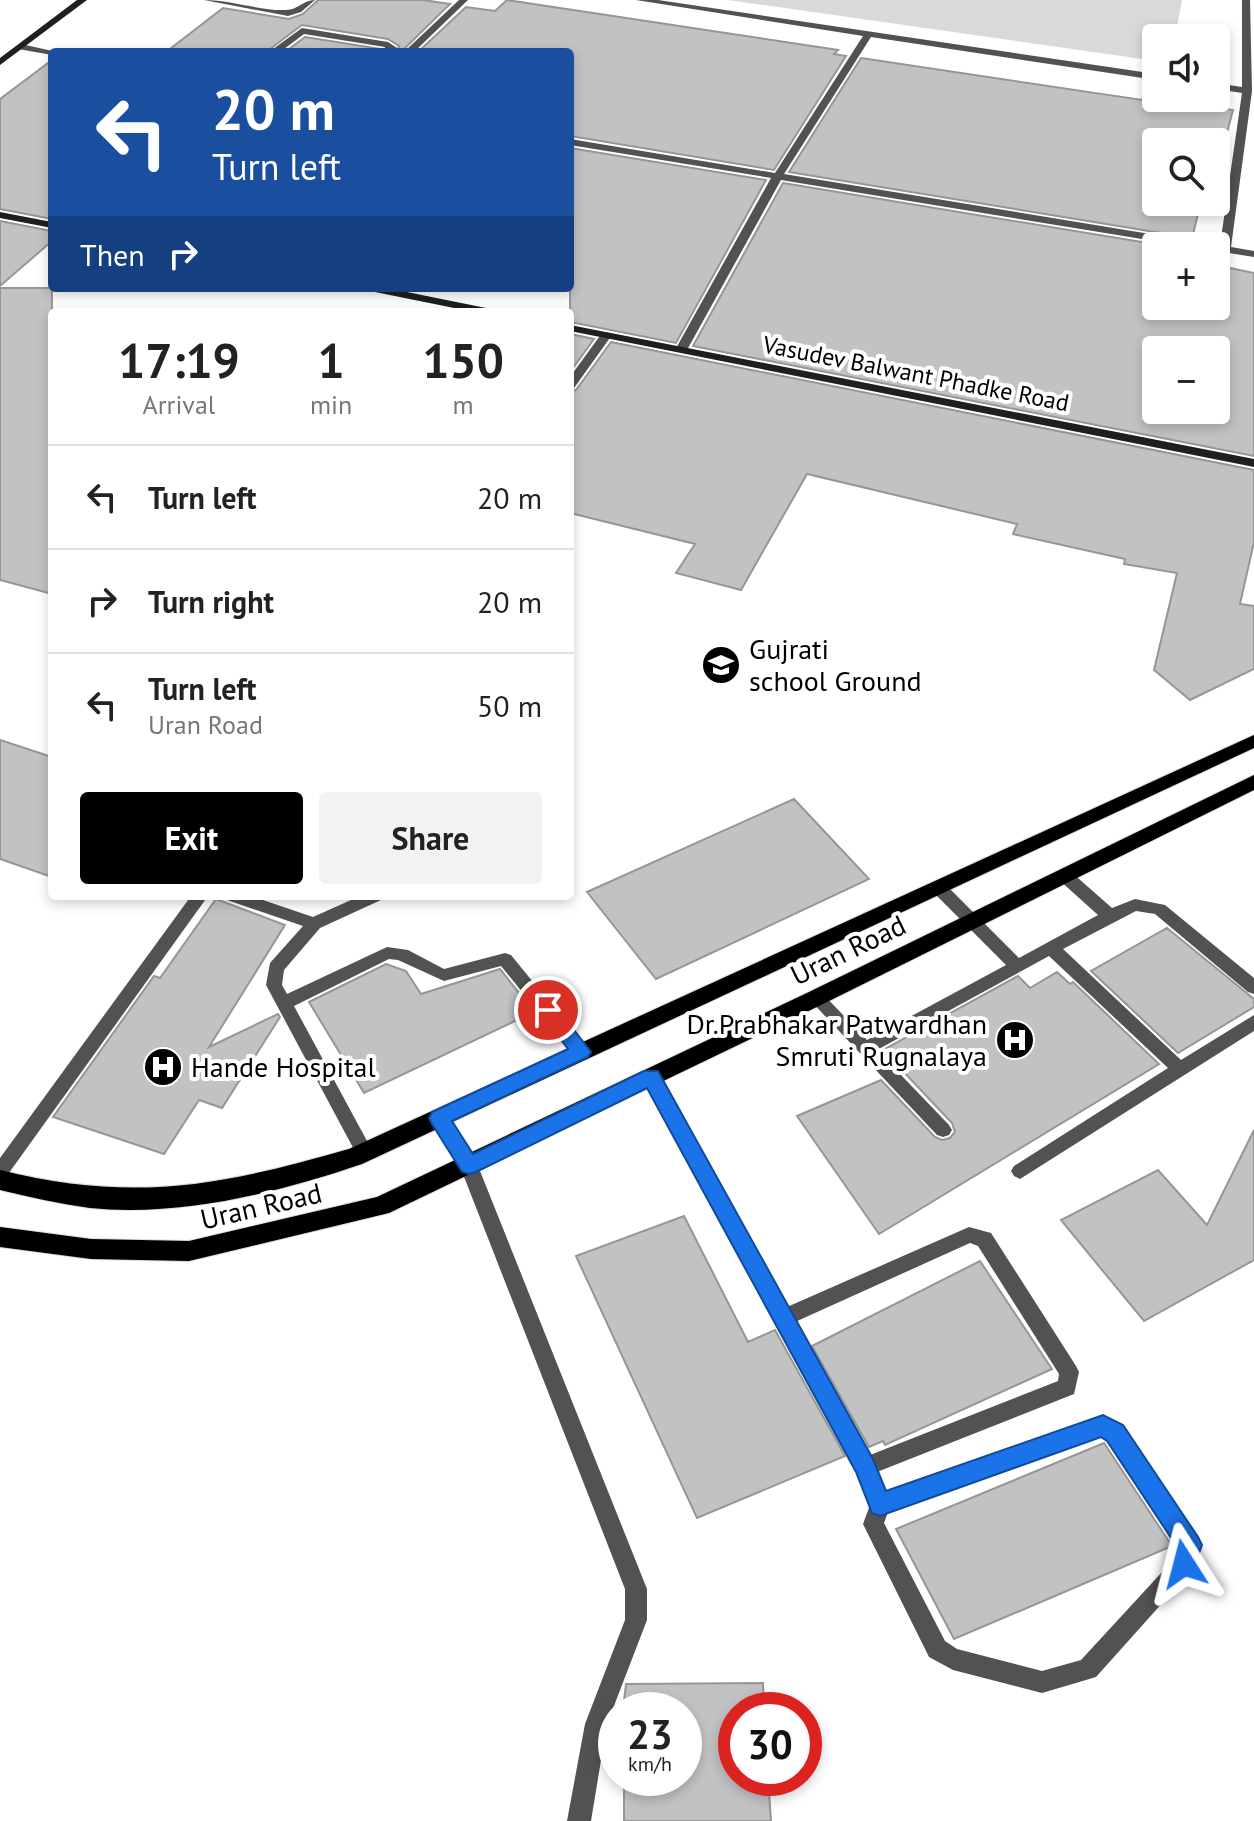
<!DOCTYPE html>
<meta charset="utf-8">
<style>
:root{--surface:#fff;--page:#f2f2f2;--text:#222;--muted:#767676;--line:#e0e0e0;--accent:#000}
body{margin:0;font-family:"PT Sans",sans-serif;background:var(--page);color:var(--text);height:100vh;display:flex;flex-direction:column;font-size:30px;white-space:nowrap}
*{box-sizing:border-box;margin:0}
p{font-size:26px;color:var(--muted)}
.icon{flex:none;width:44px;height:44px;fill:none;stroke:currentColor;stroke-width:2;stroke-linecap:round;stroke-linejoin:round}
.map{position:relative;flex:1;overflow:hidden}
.panel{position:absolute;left:48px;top:308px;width:526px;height:592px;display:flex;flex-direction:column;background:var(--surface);border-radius:8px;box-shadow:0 4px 12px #0003}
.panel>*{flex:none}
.banner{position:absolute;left:48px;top:48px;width:526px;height:244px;border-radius:8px;box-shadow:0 4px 12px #0003;background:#1a4fa0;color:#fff;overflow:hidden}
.fabs{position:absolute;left:1142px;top:24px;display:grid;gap:16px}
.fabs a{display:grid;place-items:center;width:88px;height:88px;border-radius:8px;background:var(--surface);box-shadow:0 4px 12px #0003;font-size:40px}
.speed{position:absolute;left:598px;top:1692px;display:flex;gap:16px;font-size:40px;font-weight:700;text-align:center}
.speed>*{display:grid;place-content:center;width:104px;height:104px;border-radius:50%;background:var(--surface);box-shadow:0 4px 12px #0003;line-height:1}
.speed small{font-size:20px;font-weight:400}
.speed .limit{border:12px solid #d22;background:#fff;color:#111}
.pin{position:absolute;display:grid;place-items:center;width:68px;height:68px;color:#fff;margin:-34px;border:4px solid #fff;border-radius:50%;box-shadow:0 2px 8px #0007}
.me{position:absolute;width:88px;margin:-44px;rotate:351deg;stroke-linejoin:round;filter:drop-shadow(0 0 6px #0008)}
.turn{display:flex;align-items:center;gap:28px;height:168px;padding:0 32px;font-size:36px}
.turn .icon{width:104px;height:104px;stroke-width:2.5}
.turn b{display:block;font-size:56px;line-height:68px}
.then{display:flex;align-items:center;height:76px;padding:0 32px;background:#0003;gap:16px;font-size:30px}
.eta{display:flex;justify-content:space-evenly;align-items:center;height:136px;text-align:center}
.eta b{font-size:48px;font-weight:700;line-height:56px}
.primary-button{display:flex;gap:16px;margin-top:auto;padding:16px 32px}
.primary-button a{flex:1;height:92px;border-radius:8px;background:var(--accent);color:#fff;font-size:32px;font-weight:700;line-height:92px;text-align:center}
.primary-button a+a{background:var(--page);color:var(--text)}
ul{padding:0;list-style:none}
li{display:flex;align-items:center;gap:24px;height:104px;padding:0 32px;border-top:2px solid var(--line)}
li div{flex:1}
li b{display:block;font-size:30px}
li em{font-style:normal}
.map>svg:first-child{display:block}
</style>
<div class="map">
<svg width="1254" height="1821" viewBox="0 0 1254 1821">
<rect width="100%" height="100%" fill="#fff"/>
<path fill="#d9d9d9" d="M728,0H1182L1175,38H1156V61Z"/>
<path fill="#c2c2c2" stroke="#969696" stroke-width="2" fill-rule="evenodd" d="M318,0H423L450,4L401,52H397L399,46L388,39L302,25L266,52H166L223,8L289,19L303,14Z
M507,0L838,50L834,54L846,56L774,170L570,136V52H418L466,7L495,11Z
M305,37L381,49L380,52H285Z
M861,58L1142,100L1143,97L1233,110L1219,163H1216V142H1156V202H1201L1192,238L789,172Z
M52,60V219L0,209V99Z
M570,148L766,180L676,343L570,322Z
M783,183L1166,246H1156V306H1216V265L1254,273V456L693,346ZM1156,350H1216V410H1156Z
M0,221L52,231V241L0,286Z
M0,288H52V594L0,580Z
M570,334L594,339L570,372Z
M611,342L1254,470V542L1240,604L1254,606V669L1190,700L1154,670L1177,573L1124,564L1125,559L1013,534L1017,524L807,474L741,590L676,573L695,544L570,513V392L576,390Z
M0,740L52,757V877L0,859Z
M794,799L869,879L656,979L587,892Z
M216,899L285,925L209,1047L278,1014L280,1017L222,1108L199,1100L164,1154L53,1117L154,976L160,978Z
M1167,928L1254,999V1007L1178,1053L1091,971Z
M386,964L406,971L421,994L500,969L534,1012L364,1093L309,1002Z
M1057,972L1070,984L1073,982L1159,1064L879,1234L797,1116L881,1080L935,1137L942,1140L950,1138L955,1132L952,1123L883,1050L1018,976L1030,988Z
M1254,1130V1260L1144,1321L1061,1220L1158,1170L1207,1225Z
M684,1216L748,1342L775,1330L845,1456L697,1518L576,1256Z
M980,1261L1052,1369L885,1445L883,1441L869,1447L812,1346Z
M1104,1443L1172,1546L954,1639L896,1529Z
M763,1683L764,1710H736V1778H768L771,1821H624V1778H684V1710H623L626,1684Z"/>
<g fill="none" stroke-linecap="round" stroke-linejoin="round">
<defs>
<path id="primary" d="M1254,735V748L362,1164C277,1193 180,1217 90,1208C60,1204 30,1197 0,1190V1170C133,1203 220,1186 349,1149Z
M1254,775V790L823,1004L389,1213L189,1261L91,1259L0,1247V1227L91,1239L189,1241L377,1197L809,992Z"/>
</defs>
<use href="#primary" stroke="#dbdbdb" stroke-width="2"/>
<path fill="#525252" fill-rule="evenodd" d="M606,332L612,335L574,388L570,389V377L602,333Z
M1064,869L1070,871L1112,908L1135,899L1165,905L1254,978V994L1248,992L1155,914L1136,911L1063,949L1181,1060L1254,1015V1031L1020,1179L1014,1176L1011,1171L1014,1166L1168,1068L1049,956L877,1050L949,1125L952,1130L949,1135L943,1137L937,1135L808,998L810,993H822L867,1040L1006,965L932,891L930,887L932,883H944L1019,958L1098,915L1058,879L1056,875Z"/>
<path fill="#525252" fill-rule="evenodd" d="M204,0C232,0 260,11 286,10C298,10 303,0 315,0L301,12L288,16Z
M459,0H468L414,52H404Z
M636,0H658L1156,74V80L871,37L784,174L1205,243L1210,246H1185L781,180L687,350L677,352L675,350L771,178L570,145V139L775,173L863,36Z
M1242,0H1250L1252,91L1231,247L1254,251V257L1216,251V246H1212L1220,245L1242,93L1216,89V83L1242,87Z
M302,28L388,42L397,48L393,52H383L385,47L304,34L280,52H269Z
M21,44L57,52H52V55L18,49V45Z
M191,896H208L6,1177L0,1180V1158Z
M225,896H251L313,917L360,896H383L381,900L320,928L284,970L282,985L287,994L387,947L408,950L444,969L505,953L511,955L590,1052L587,1057L581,1059L575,1057L501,966L444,981L398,960L389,959L294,1006L373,1152L370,1157L364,1160L358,1157L266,985L270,963L303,926L227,900Z
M651,1070L657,1072L787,1307L969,1227L991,1233L1076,1366L1079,1372L1074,1394L877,1472L886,1493L1103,1416L1122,1426L1201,1545L1191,1571L1096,1677L1042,1693L953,1670L929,1657L863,1524L870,1505L857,1472L645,1082L642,1077L645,1072ZM970,1243L978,1246L1059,1374L1058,1381L870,1455L795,1322ZM1102,1436L1108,1440L1179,1547L1175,1558L1081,1660L1042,1671L957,1649L945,1641L884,1523L888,1512Z
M439,1111L445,1113L478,1166L647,1589V1620L607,1724L591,1821H567L585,1724L625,1620V1589L461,1169L430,1118L433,1113Z"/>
<path fill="#1f1f1f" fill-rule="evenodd" d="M77,0H87L0,65V58Z
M0,212L52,222V228L0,218Z
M364,288H387L491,309L497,312H474L370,291Z
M570,325L1254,459V467L570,331Z"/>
<use href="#primary" fill="#000" fill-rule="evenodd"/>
</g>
<path fill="#1a73e8" stroke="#114b97" stroke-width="2" d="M548,1002L554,1004L591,1052L588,1057L452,1121L473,1154L644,1071H658L873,1459L886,1491L1103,1415L1123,1425L1198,1537L1202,1545L1192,1572L1184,1576L1175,1572L1172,1564L1177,1547L1107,1441L1101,1437L880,1516L872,1513L856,1472L647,1088L476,1172L469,1174L462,1172L432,1124L429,1118L432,1112L568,1049L538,1010L541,1004Z"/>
<defs>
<symbol id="school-disc" viewBox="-11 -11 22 22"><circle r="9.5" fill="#000" stroke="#fff"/><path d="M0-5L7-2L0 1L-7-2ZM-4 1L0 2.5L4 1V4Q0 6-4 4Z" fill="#fff"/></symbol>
<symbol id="hospital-disc" viewBox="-11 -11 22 22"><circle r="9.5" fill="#000" stroke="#fff"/><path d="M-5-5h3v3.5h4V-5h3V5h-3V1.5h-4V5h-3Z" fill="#fff"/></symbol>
</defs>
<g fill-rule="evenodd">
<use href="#school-disc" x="699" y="643" width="44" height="44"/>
<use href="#hospital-disc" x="993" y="1018" width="44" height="44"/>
<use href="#hospital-disc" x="141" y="1045" width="44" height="44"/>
</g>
<g text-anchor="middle" stroke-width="8" stroke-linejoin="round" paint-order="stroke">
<g font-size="24" fill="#000" stroke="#fff">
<text transform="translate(916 374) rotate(11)" y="8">Vasudev Balwant Phadke Road</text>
</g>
<g font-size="28" fill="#000" stroke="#fff" text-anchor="start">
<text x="749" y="659">Gujrati<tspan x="749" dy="32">school Ground</tspan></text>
<text x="987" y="1034" text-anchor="end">Dr.Prabhakar Patwardhan<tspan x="987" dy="32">Smruti Rugnalaya</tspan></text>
<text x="191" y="1077">Hande Hospital</text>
</g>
<g font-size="28" fill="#000" stroke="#fff">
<text transform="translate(848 950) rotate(-26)" y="10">Uran Road</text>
<text transform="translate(261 1206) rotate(-13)" y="10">Uran Road</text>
</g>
</g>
</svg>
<div class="fabs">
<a><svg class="icon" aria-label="sound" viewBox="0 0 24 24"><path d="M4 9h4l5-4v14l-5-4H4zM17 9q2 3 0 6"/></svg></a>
<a><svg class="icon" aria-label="search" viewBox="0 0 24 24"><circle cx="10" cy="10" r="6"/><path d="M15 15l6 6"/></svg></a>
<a>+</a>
<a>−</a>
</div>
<div class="speed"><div>23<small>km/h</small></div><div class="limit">30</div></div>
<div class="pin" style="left:548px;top:1010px;background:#d93025"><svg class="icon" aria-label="arrive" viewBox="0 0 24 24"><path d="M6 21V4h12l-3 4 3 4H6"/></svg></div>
<svg class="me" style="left:1184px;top:1564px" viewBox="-20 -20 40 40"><path d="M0-17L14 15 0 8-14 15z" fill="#1a73e8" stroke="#fff" stroke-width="4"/></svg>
<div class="banner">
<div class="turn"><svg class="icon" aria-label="left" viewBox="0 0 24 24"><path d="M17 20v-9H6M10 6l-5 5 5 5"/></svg><div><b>20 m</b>Turn left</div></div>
<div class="then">Then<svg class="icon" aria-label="right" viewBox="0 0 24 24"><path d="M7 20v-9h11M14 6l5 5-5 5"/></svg></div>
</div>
<section class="panel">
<div class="eta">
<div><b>17:19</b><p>Arrival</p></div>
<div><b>1</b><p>min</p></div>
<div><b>150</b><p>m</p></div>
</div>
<ul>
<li><svg class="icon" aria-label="left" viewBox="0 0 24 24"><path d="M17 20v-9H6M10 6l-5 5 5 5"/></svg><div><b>Turn left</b></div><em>20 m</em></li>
<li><svg class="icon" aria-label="right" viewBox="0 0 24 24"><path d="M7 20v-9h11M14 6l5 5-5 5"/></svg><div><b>Turn right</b></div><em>20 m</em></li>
<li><svg class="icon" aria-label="left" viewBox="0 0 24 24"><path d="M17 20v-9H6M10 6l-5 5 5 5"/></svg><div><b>Turn left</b><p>Uran Road</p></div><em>50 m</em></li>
</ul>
<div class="primary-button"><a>Exit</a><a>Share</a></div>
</section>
</div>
